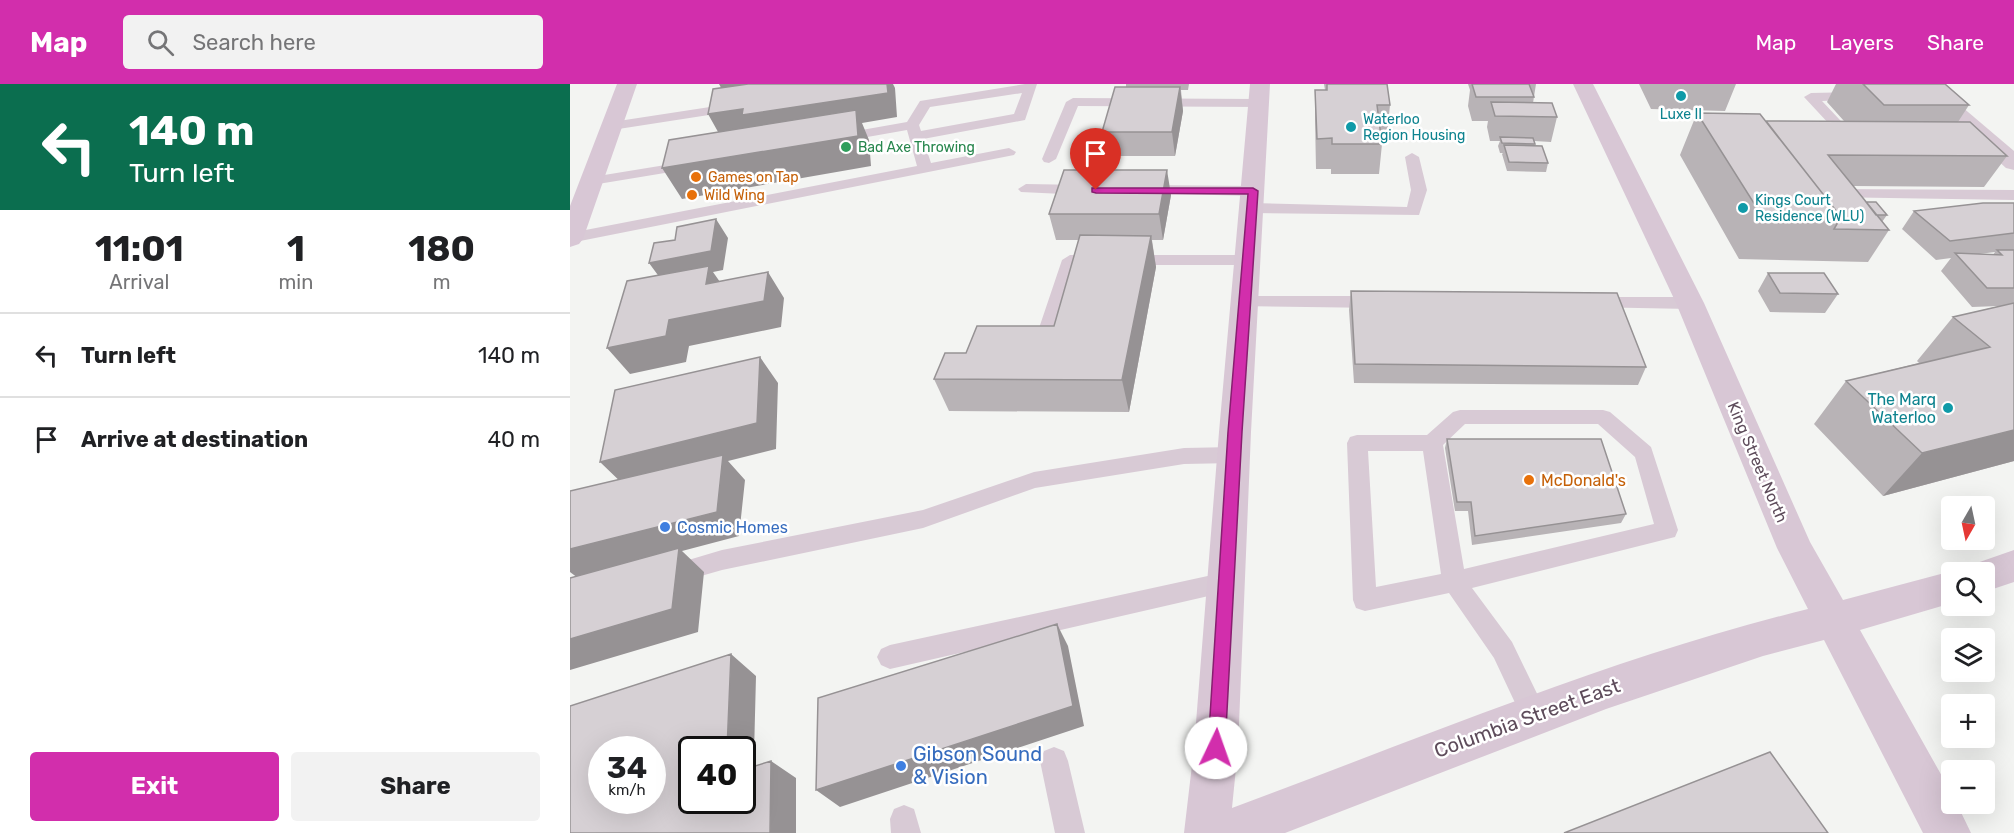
<!DOCTYPE html>
<meta charset="utf-8">
<style>
:root{--surface:#fff;--page:#f2f2f2;--text:#202124;--muted:#757577;--line:#e0e0e0;--accent:#d22eac}
body{margin:0;font-family:Rubik,sans-serif;background:var(--page);color:var(--text);height:100vh;display:flex;flex-direction:column;font-size:22px;white-space:nowrap}
*{box-sizing:border-box;margin:0}
p{font-size:20px;color:var(--muted)}
.icon{flex:none;width:33px;height:33px;fill:none;stroke:currentColor;stroke-width:2;stroke-linecap:round;stroke-linejoin:round}
.map{position:relative;flex:1;overflow:hidden}
.drawer{display:flex;flex-direction:column;background:var(--surface);width:570px}
.drawer>*{flex:none}
.hud{background:#0b6e4f;color:#fff;overflow:hidden}
.needle{width:39px;rotate:189deg}
.controls{position:absolute;left:1371px;top:412px;display:grid;gap:12px}
.controls a{display:grid;place-items:center;width:54px;height:54px;border-radius:6px;background:var(--surface);box-shadow:0 6px 24px #0002;font-size:30px}
.speed{position:absolute;left:18px;top:652px;display:flex;gap:12px;font-size:30px;font-weight:700;text-align:center}
.speed>*{display:grid;place-content:center;width:78px;height:78px;border-radius:50%;background:var(--surface);box-shadow:0 6px 24px #0002;line-height:1}
.speed small{font-size:15px;font-weight:400}
.speed .limit{border:3px solid #111;border-radius:9px;background:#fff;color:#111}
.pin{position:absolute;display:grid;place-items:center;width:51px;height:51px;color:#fff;margin:-62px -26px;border-radius:50% 50% 50% 0;rotate:-45deg;box-shadow:0 0 6px #0007}
.pin .icon{rotate:45deg}
.me{position:absolute;width:66px;margin:-33px;rotate:3deg;stroke-linejoin:round;filter:drop-shadow(0 0 4px #0008)}
.turn{display:flex;align-items:center;gap:21px;height:126px;padding:0 30px;font-size:27px}
.turn .icon{width:78px;height:78px;stroke-width:2.5}
.turn b{display:block;font-size:42px;line-height:51px}
.eta{display:flex;justify-content:space-evenly;align-items:center;height:102px;text-align:center}
.eta b{font-size:36px;font-weight:700;line-height:42px}
.button{display:flex;gap:12px;margin-top:auto;padding:12px 30px}
.button a{flex:1;height:69px;border-radius:6px;background:var(--accent);color:#fff;font-size:24px;font-weight:700;line-height:69px;text-align:center}
.button a+a{background:var(--page);color:var(--text)}
ul{padding:0;list-style:none}
li{display:flex;align-items:center;gap:18px;height:84px;padding:0 30px;border-top:2px solid var(--line)}
li div{flex:1}
li b{display:block;font-size:22px}
li em{font-style:normal}
header{display:flex;align-items:center;gap:36px;box-sizing:border-box;height:84px;padding:0 30px;background:var(--accent);color:#fff}
header strong{font-size:28px}
nav{display:flex;gap:33px;margin-inline-start:auto;font-size:21px}
.search{width:420px;height:54px;background:var(--page);display:flex;align-items:center;gap:15px;box-sizing:border-box;padding:0 21px;border-radius:6px;color:var(--muted);font-size:22px}
main{display:flex;flex:1;min-height:0}
.map>svg:first-child{display:block}
</style>
<header>
<strong>Map</strong>
<div class="search"><svg class="icon" aria-label="search" viewBox="0 0 24 24"><circle cx="10" cy="10" r="6"/><path d="M15 15l6 6"/></svg>Search here</div>
<nav><a>Map</a><a>Layers</a><a>Share</a></nav>
</header>
<main>
<section class="drawer">
<div class="hud">
<div class="turn"><svg class="icon" aria-label="left" viewBox="0 0 24 24"><path d="M17 20v-9H6M10 6l-5 5 5 5"/></svg><div><b>140 m</b>Turn left</div></div>
</div>
<div class="eta">
<div><b>11:01</b><p>Arrival</p></div>
<div><b>1</b><p>min</p></div>
<div><b>180</b><p>m</p></div>
</div>
<ul>
<li><svg class="icon" aria-label="left" viewBox="0 0 24 24"><path d="M17 20v-9H6M10 6l-5 5 5 5"/></svg><div><b>Turn left</b></div><em>140 m</em></li>
<li><svg class="icon" aria-label="arrive" viewBox="0 0 24 24"><path d="M6 21V4h12l-3 4 3 4H6"/></svg><div><b>Arrive at destination</b></div><em>40 m</em></li>
</ul>
<div class="button"><a>Exit</a><a>Share</a></div>
</section>
<div class="map">
<svg width="1444" height="749" viewBox="0 0 1444 749">
<rect width="100%" height="100%" fill="#f3f4f2"/>
<g fill="none" stroke-linecap="round" stroke-linejoin="round">
<path fill="#d8cad5" fill-rule="evenodd" d="M455,0H467L455,36L353,55L361,79L439,64L446,68L444,71L0,159V149L347,82L337,46L269,58L262,54L269,50L337,38L350,17ZM452,9L444,30L351,47L349,41L360,23Z
M1286,8L1291,9L1292,12L1291,15L1252,17L1286,53L1279,57L1274,56L1234,13L1241,9Z
M503,14L689,15L696,19L689,23L508,22L486,75L479,79L474,78L472,75L496,18Z
M166,19L173,23L171,26L42,46L35,42L42,38Z
M842,69L849,73L857,106L849,131L681,129L673,124L681,119L837,123L841,106L835,73Z
M120,77L127,81L125,84L22,101L15,97L22,93Z
M456,100L514,101L522,106L514,111L451,108L448,105Z
M572,101L683,102L691,107L683,112L567,109L564,106L567,103Z
M1262,105L1444,106V116L1257,113L1254,110Z
M500,171H678L686,176L678,181H507L481,262L479,266L472,268L457,266L455,262L457,258L465,256L492,176Z
M675,212H809L815,214L818,218L815,222L809,224L669,222L666,218L669,214Z
M1023,213H1120L1126,215L1129,219L1126,223L1120,225L1017,223L1014,219L1017,215Z
M890,326H1033L1040,328L1081,363L1108,446L1105,453L1097,455L902,504L942,558L973,622L977,631L973,640L964,644L955,640L924,574L879,509L795,527L786,524L783,516L777,359L780,353L787,351H857L883,328ZM895,340H1028L1065,373L1084,440L894,485L873,361ZM798,367H853L871,490L806,503Z
M664,363L671,365L674,371L671,377L664,379L614,380L465,404L353,444L152,486L103,500L95,497L91,490L95,483L152,466L353,426L464,388L614,364Z
M656,488L664,491L668,498L664,505L656,508L320,585L311,581L307,573L311,565L320,561Z
M484,663L494,667L498,677L515,749H485L470,677L474,667Z
M334,721L344,725L351,749H321L320,735L324,725Z"/>
<path fill="#d8cad5" fill-rule="evenodd" d="M1343,0H1365L1444,67V86L1436,84Z"/>
<path fill="#d8c7d5" fill-rule="evenodd" d="M47,0H67L13,155L9,160L0,163V122Z
M680,0H700L681,348L668,664L662,724C851,654 1043,573 1238,525L1207,464L1106,219L1003,0H1023L1134,219L1240,458L1273,516L1382,487L1388,489H1382V519L1290,546L1382,710V720H1387L1401,749H1353L1254,556L1193,572L1036,625L715,749H614L624,664L649,348Z
M1444,466V498L1414,508V489H1397L1401,481Z"/>
</g>
<path fill="#b8b3b6" fill-rule="evenodd" d="M556,0H619L618,6H611L613,27L605,72H536L532,48L556,3Z
M754,0H817L820,21L817,51H811L812,60L809,90H761V85H746L745,35V6H755Z
M898,0H966L963,19L987,33L981,58L964,57L965,62L978,79L976,88L937,87L932,70L933,69H930L928,62L930,57H920L917,43L918,37H902L898,22L900,6Z
M1069,0H1166L1155,27L1081,25Z
M1266,0H1375L1399,21L1388,38L1437,72L1414,103L1283,102L1296,118L1317,131L1312,138L1319,146L1298,178L1169,175L1110,71L1127,29L1196,37H1274L1257,18Z
M601,111L593,156H582L586,183L559,328L379,327L364,295L396,269L484,242L509,156H486L479,130Z
M1444,119V377L1313,412L1244,340L1276,297L1349,279L1347,277L1383,233L1429,222L1402,223L1371,187L1381,174L1366,176L1332,145L1344,127ZM1425,168L1423,171L1409,170Z
M1198,189L1268,210L1255,229L1200,228L1188,207Z
M781,207L1076,283L1068,301L784,299L779,226Z
M877,355L1056,430L1051,439L902,461L898,427H885L875,364Z"/>
<path fill="#969294" d="M149,0H220L155,11Z
M317,0H323L325,4L327,33L292,39L299,56L301,82L112,115L92,84L152,55L138,30Z
M610,3L613,27L605,72L602,48Z
M597,86L601,111L593,156L589,130Z
M146,135L158,154L153,186L143,188L157,208L198,188L214,214L211,243L119,262L116,278L60,290L37,264L93,198L79,179Z
M581,152L586,183L559,328L552,296Z
M190,273L208,299L206,365L158,377L175,396L169,452L112,467L134,488L128,548L0,586V555L8,494L0,488V465L56,403L30,378Z
M1444,346V377L1313,412L1352,369Z
M487,540L498,562L514,642L270,723L246,706Z
M161,570L186,592L183,709L172,703V666H157Z
M201,677L226,694V749H200Z"/>
<path fill="#d6d0d4" stroke="#969294" stroke-width="1.5" fill-rule="evenodd" d="M178,0H317L318,9L172,31L173,25L138,30L143,5Z
M757,0H817L820,21H807L812,60H762V54L747,55L745,6H757Z
M902,0H959L964,13H906Z
M1293,0H1375L1399,21H1314Z
M545,3H610L602,48H532Z
M921,18L982,19L987,33L925,32Z
M286,26L288,52L92,84L99,56Z
M1127,29L1190,30L1271,133L1192,132Z
M1196,37L1400,38L1437,72L1258,71L1319,146L1264,145L1271,133Z
M930,53L963,54L965,60L932,59Z
M934,61L972,62L978,79L939,78Z
M494,86H597L589,130H479Z
M1296,118H1306L1317,131H1306Z
M1413,119H1444V149L1380,157L1344,127Z
M146,135L141,167L79,179L84,159L105,156L107,143Z
M510,151L581,152L552,296L364,295L375,269H396L407,242H484Z
M1427,166H1444V204H1417L1385,169L1432,171Z
M139,182L136,200L198,188L194,217L99,236L96,252L37,264L57,197Z
M1198,189H1254L1268,210L1210,209Z
M781,207L1047,209L1076,283L785,280Z
M1444,219V346L1352,369L1276,297L1420,263L1383,233Z
M190,273L187,339L30,378L45,306Z
M877,355H1031L1056,430L905,452L901,418H887Z
M153,371L147,428L0,465V407Z
M109,464L102,525L0,555V494Z
M487,540L503,622L246,706L248,614Z
M161,570L157,666H122V717H172V686L201,677L200,749H0V622ZM32,666H82V717H32Z
M1200,668L1258,749H994Z"/>
<path fill="#d22eac" stroke="#881e70" stroke-width="1.5" d="M522,104H683L688,107L672,348L655,664L653,670L646,673L640,670L638,664L658,348L678,110L526,109L522,108Z"/>
<g fill="#0f9aa8" stroke="#fff" stroke-width="2">
<circle cx="1111" cy="12" r="6"/>
<circle cx="781" cy="43" r="6"/>
<circle cx="1173" cy="124" r="6"/>
<circle cx="1378" cy="324" r="6"/>
</g>
<circle fill="#2e9e5b" stroke="#fff" stroke-width="2" cx="276" cy="63" r="6"/>
<g fill="#e8710a" stroke="#fff" stroke-width="2">
<circle cx="126" cy="93" r="6"/>
<circle cx="122" cy="111" r="6"/>
<circle cx="959" cy="396" r="6"/>
</g>
<g fill="#3f7fe0" stroke="#fff" stroke-width="2">
<circle cx="95" cy="443" r="6"/>
<circle cx="331" cy="682" r="6"/>
</g>
<g text-anchor="middle" stroke-width="5" stroke-linejoin="round" paint-order="stroke">
<g font-size="14" fill="#0d838f" stroke="#fff" text-anchor="start">
<text x="1111" y="35" text-anchor="middle">Luxe II</text>
<text x="793" y="40">Waterloo<tspan x="793" dy="16">Region Housing</tspan></text>
<text x="1185" y="121">Kings Court<tspan x="1185" dy="16">Residence (WLU)</tspan></text>
</g>
<g font-size="14" fill="#27864d" stroke="#fff" text-anchor="start">
<text x="288" y="68">Bad Axe Throwing</text>
</g>
<g font-size="14" fill="#c56008" stroke="#fff" text-anchor="start">
<text x="138" y="98">Games on Tap</text>
<text x="134" y="116">Wild Wing</text>
</g>
<g font-size="16" fill="#0d838f" stroke="#fff" text-anchor="end">
<text x="1366" y="321">The Marq<tspan x="1366" dy="18">Waterloo</tspan></text>
</g>
<g font-size="16" fill="#5e4c5b" stroke="#fff">
<text transform="translate(1188 378) rotate(67)" y="6">King Street North</text>
</g>
<g font-size="16" fill="#c56008" stroke="#fff" text-anchor="start">
<text x="971" y="402">McDonald's</text>
</g>
<g font-size="16" fill="#366cbe" stroke="#fff" text-anchor="start">
<text x="107" y="449">Cosmic Homes</text>
</g>
<g font-size="20" fill="#5e4c5b" stroke="#fff">
<text transform="translate(957 634) rotate(-20)" y="7">Columbia Street East</text>
</g>
<g font-size="20" fill="#366cbe" stroke="#fff" text-anchor="start">
<text x="343" y="677">Gibson Sound<tspan x="343" dy="23">&amp; Vision</tspan></text>
</g>
</g>
</svg>
<div class="controls">
<a><svg class="needle" viewBox="-14 -14 28 28"><path d="M0-13l5 13h-10z" fill="#e53935"/><path d="M0 13l5-13h-10z" fill="#757577"/></svg></a>
<a><svg class="icon" aria-label="search" viewBox="0 0 24 24"><circle cx="10" cy="10" r="6"/><path d="M15 15l6 6"/></svg></a>
<a><svg class="icon" aria-label="layers" viewBox="0 0 24 24"><path d="M12 4l9 5-9 5-9-5zM3 14l9 5 9-5"/></svg></a>
<a>+</a>
<a>−</a>
</div>
<div class="speed"><div>34<small>km/h</small></div><div class="limit">40</div></div>
<div class="pin" style="left:526px;top:106px;background:#d93025"><svg class="icon" aria-label="arrive" viewBox="0 0 24 24"><path d="M6 21V4h12l-3 4 3 4H6"/></svg></div>
<svg class="me" style="left:646px;top:664px" viewBox="-20 -20 40 40"><circle r="19" fill="#fff"/><path d="M0-13L10 11 0 6-10 11z" fill="#d22eac"/></svg>
</div>
</main>
